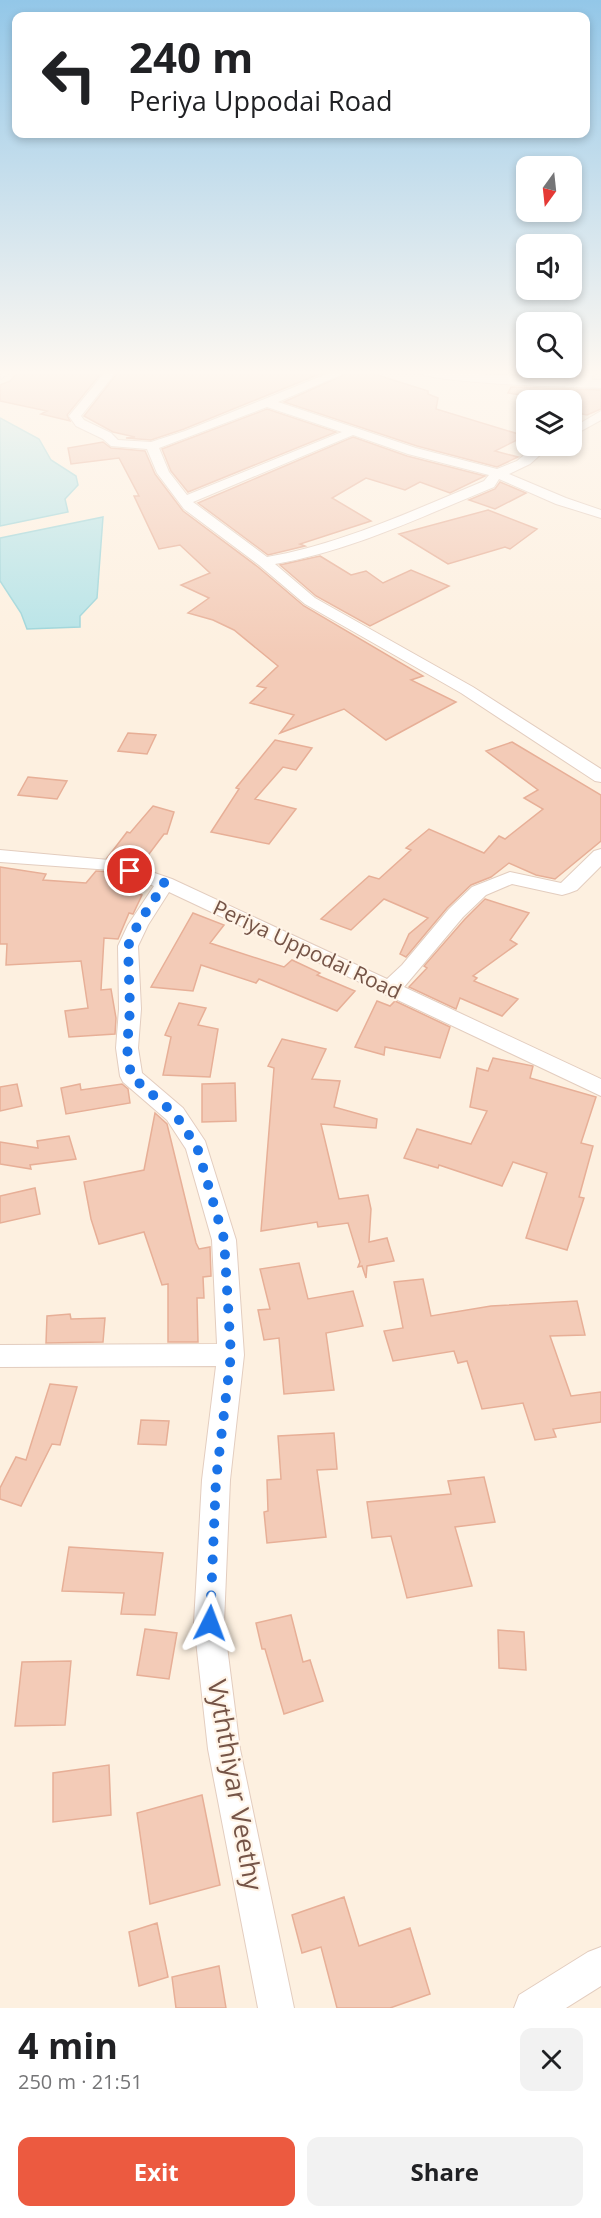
<!DOCTYPE html>
<meta charset="utf-8">
<style>
:root{--surface:#fff;--page:#f2f2f2;--text:#202124;--muted:#757577;--accent:#ec5a40}
body{margin:0;font-family:"Open Sans",sans-serif;background:var(--page);color:var(--text);height:100vh;display:flex;flex-direction:column;font-size:22px;white-space:nowrap}
*{box-sizing:border-box;margin:0}
p{font-size:20px;color:var(--muted)}
.icon{flex:none;width:33px;height:33px;fill:none;stroke:currentColor;stroke-width:2;stroke-linecap:round;stroke-linejoin:round}
.map{position:relative;height:2008px;overflow:hidden}
.details{display:flex;flex-direction:column;background:var(--surface);flex:1}
.details>*{flex:none}
.banner{position:absolute;left:12px;top:12px;width:578px;height:126px;border-radius:12px;box-shadow:0 3px 9px #0003;background:#fff;color:var(--text);overflow:hidden}
.needle{width:39px;rotate:195deg}
.controls{position:absolute;left:516px;top:156px;display:grid;gap:12px}
.controls a{display:grid;place-items:center;width:66px;height:66px;border-radius:12px;background:var(--surface);box-shadow:0 3px 9px #0003;font-size:30px}
.pin{position:absolute;display:grid;place-items:center;width:51px;height:51px;color:#fff;margin:-26px;border:3px solid #fff;border-radius:50%;box-shadow:0 2px 6px #0007}
.me{position:absolute;width:66px;margin:-33px;rotate:3deg;stroke-linejoin:round;filter:drop-shadow(0 0 4px #0008)}
.turn{display:flex;align-items:center;gap:21px;height:126px;padding:0 18px;font-size:27px}
.turn .icon{width:78px;height:78px;stroke-width:2.5}
.turn b{display:block;font-size:42px;line-height:51px}
.round{display:grid;place-items:center;flex:none;width:63px;height:63px;border-radius:12px;background:var(--page)}
.overview{display:flex;align-items:center;justify-content:space-between;height:102px;padding:0 18px}
h1{font-size:36px;font-weight:700;line-height:45px}
.action{display:flex;gap:12px;margin-top:auto;padding:12px 18px}
.action a{flex:1;height:69px;border-radius:12px;background:var(--accent);color:#fff;font-size:24px;font-weight:700;line-height:69px;text-align:center}
.action a+a{background:var(--page);color:var(--text)}
.map>svg:first-child{display:block}
</style>
<div class="map">
<svg width="601" height="2008" viewBox="0 0 601 2008">
<rect width="100%" height="100%" fill="#fdf0e0"/>
<path fill="#b5e3e7" stroke="#9ad4d9" stroke-width="1.5" d="M0,418L39,439L51,460L76,476L78,485L65,499L68,512L0,526Z
M103,517L97,598L80,616V627L27,629L21,613L0,581V538Z"/>
<path fill="#f3cbb7" stroke="#e7af97" stroke-width="1.5" d="M19,371H103L67,415L70,421L41,414L47,411L0,401V385L10,381Z
M119,371H327L184,429L151,440L126,438L135,437L113,432L84,416Z
M352,371H365L428,391V394L438,398L436,409L525,436L495,451L518,457L497,467L417,446L284,402Z
M519,371H581L579,377L518,374Z
M511,387L601,390V409L587,415L572,412V400H553L508,393Z
M267,409L336,432L188,492L171,471L162,449Z
M353,437L407,456L485,476L450,493L420,482L405,490L366,478L332,498L371,521L300,544L305,546L268,555L198,503Z
M103,442L111,448L145,451L155,474L183,511L258,567L304,606L423,676L411,680L456,702L386,740L344,709L280,733L294,715L250,703L266,688L257,686L278,666L234,630L213,620L188,613L209,598L181,585L210,573L180,545L159,549L134,496H139L119,458L71,464L68,448Z
M500,482L526,493L495,509L469,500L495,489Z
M488,510L537,529L510,549L505,547L448,564L399,534Z
M320,556L351,575L366,571L383,583L411,570L449,586L370,626L316,596L280,565Z
M128,733L156,735L147,754L118,751Z
M275,740L312,748L296,770L283,767L255,799L296,809L269,844L211,832L239,789L236,788Z
M512,742L601,795V841L555,879L536,875L509,863L491,877L471,885L447,908L406,957L400,954L409,934L428,918L384,899L351,930L321,919L369,876L379,879L411,850L406,848L429,829L484,853L499,836L505,839L543,809L524,798L538,790L486,751Z
M28,777L67,781L57,799L18,795Z
M153,806L174,812L167,834H164L140,866L121,859L107,858L127,832L130,833Z
M0,867L46,874L43,880L86,883L96,871L111,872L145,885L138,894L142,895L133,914L129,913L118,939L104,938L101,990L111,989L116,1018L115,1034L69,1037L65,1011L88,1008L81,961L6,965L7,944H0Z
M485,899L529,913L510,940L517,944L473,976L477,978L474,981L518,999L502,1016L460,998L456,1009L409,987L427,968L424,966L465,919Z
M193,913L224,925L210,943L284,967L292,960L320,973L317,975L355,991L337,1011L259,979L256,983L201,965L193,991L151,987Z
M377,1001L390,1006L395,1001L450,1027L440,1058L385,1047L384,1055L355,1047Z
M179,1003L206,1008L198,1025L218,1029L210,1077L163,1075L171,1037L165,1035Z
M282,1039L326,1049L312,1079L340,1081L334,1107L377,1119L376,1128L321,1124L339,1199L368,1195L371,1209L369,1242L387,1238L394,1261L367,1266L366,1278L362,1266L358,1267L360,1262L348,1223L318,1227L317,1222L261,1231L274,1068L268,1066Z
M493,1058L533,1066L530,1078L596,1097L581,1143L593,1146L579,1197L584,1198L567,1250L526,1238L547,1173L513,1162L502,1186L439,1165L438,1168L404,1158L417,1129L471,1144L487,1111L470,1107L477,1068L488,1071Z
M235,1083L236,1121L202,1122V1084Z
M17,1084L22,1106L0,1111V1087Z
M80,1084L81,1090L122,1084L128,1089L130,1103L66,1114L61,1088Z
M155,1113L167,1124L196,1243L199,1249L210,1247L211,1276L203,1277L204,1298H197L198,1342H168V1284L162,1285L144,1232L99,1244L91,1219L84,1182L144,1170Z
M69,1136L76,1159L30,1165L31,1169L0,1164V1142L38,1148L37,1141Z
M35,1188L40,1214L0,1223V1196Z
M299,1263L308,1299L353,1291L363,1326L326,1333L334,1390L284,1394L279,1338L264,1340L258,1310L270,1309L260,1269Z
M423,1279L431,1316L491,1306L577,1301L585,1335L550,1336L571,1396L601,1392V1422L553,1429L556,1437L535,1440L523,1403L482,1409L467,1361L458,1363L454,1351L393,1361L384,1331L403,1328L394,1282Z
M70,1314L71,1319L105,1318L103,1342L46,1343L47,1316Z
M50,1384L77,1387L60,1445L52,1444L21,1506L0,1499V1488L16,1457L26,1460Z
M141,1420L169,1421L166,1445L138,1444Z
M334,1433L337,1469L317,1470L326,1537L267,1543L264,1512L268,1511L267,1480L281,1479L278,1436Z
M484,1477L495,1522L455,1527L472,1586L407,1598L391,1536L372,1538L367,1502L451,1494L448,1481Z
M69,1547L163,1553L155,1615L121,1614L124,1593L62,1591Z
M291,1615L303,1662L310,1660L323,1701L284,1714L265,1649H262L256,1623Z
M145,1629L177,1633L169,1679L137,1675Z
M498,1630L524,1632L526,1670L499,1668Z
M71,1661L65,1725L15,1726L22,1662Z
M109,1765L111,1815L53,1822V1773Z
M202,1795L220,1885L150,1904L137,1813Z
M344,1897L359,1946L410,1928L430,1994L390,2008H337L321,1947L302,1953L292,1915Z
M157,1923L168,1977L139,1986L129,1932Z
M219,1966L226,2008H176L172,1977Z"/>
<g fill="none" stroke-linecap="round" stroke-linejoin="round">
<defs>
<path id="minor" d="M0,371H11L1,379Z
M106,371H117L81,416L84,420L111,433L118,440L151,442L185,431L334,371H350L278,402L416,448L497,469L517,461L535,446H550L530,464L509,474L566,498L601,510V518L556,504L499,479L494,487C423,516 351,551 275,564L315,598L473,687L601,769V782L595,781L461,693L305,604L259,565L184,509L157,473L147,449L111,446L103,439L76,426L69,416ZM267,407L342,432L187,495L169,472L159,448ZM353,435L408,454L489,475L484,481C414,510 342,544 267,557L193,502Z
M583,371H594L590,385H582L580,383Z
M601,411V420L572,436V428Z
M601,849V866L577,890L569,893L562,895L512,884L486,895L463,917L404,987L601,1079V1096L169,892L148,925L138,946L141,1009L138,1048L142,1073L183,1108L205,1141L236,1240L244,1355L230,1480L224,1623L240,1749L294,2008H258L208,1749L194,1623L202,1480L216,1366L0,1367V1345L217,1344L212,1240L186,1149L167,1120L123,1082L120,1076L116,1048L119,1009L118,946L128,925L154,886L111,870L0,862V850L120,861L172,879L387,979L402,965L449,909L472,887L510,872L561,883L594,851Z
M601,1947V1986L566,2008H514L519,1995L588,1952Z"/>
<path id="tertiary" d="M415,371L601,380V388C573,387 430,384 415,371Z"/>
</defs>
<use href="#minor" stroke="#e3cdbf" stroke-width="2"/>
<use href="#tertiary" stroke="#e3cdbf" stroke-width="2"/>
<use href="#minor" fill="#fff" fill-rule="evenodd"/>
<use href="#tertiary" fill="#fff" fill-rule="evenodd"/>
</g>
<linearGradient id="sky" x2="0" y2="1"><stop stop-color="#93c7e8"/><stop offset="0.57" stop-color="#fef8f1"/><stop offset="1" stop-color="#fef8f1" stop-opacity="0"/></linearGradient>
<rect width="601" height="653" fill="url(#sky)"/>
<g fill="none" stroke-linecap="round" stroke-linejoin="round">
<path stroke="#1a73e8" stroke-width="10" stroke-dasharray="0 18" d="M130,871L165,883L138,924L128,946L130,1009L127,1048L131,1076L175,1114L197,1147L224,1239L231,1355L216,1480L210,1623"/>
</g>
<g text-anchor="middle" stroke-width="4.5" stroke-linejoin="round" paint-order="stroke">
<g font-size="21" fill="#755447" stroke="#fff4e7">
<text transform="translate(307 950) rotate(25)" y="7">Periya Uppodai Road</text>
</g>
<g font-size="26" fill="#755447" stroke="#fff4e7">
<text transform="translate(235 1785) rotate(80)" y="9">Vyththiyar Veethy</text>
</g>
</g>
</svg>
<div class="controls">
<a><svg class="needle" viewBox="-14 -14 28 28"><path d="M0-13l5 13h-10z" fill="#e53935"/><path d="M0 13l5-13h-10z" fill="#757577"/></svg></a>
<a><svg class="icon" aria-label="sound" viewBox="0 0 24 24"><path d="M4 9h4l5-4v14l-5-4H4zM17 9q2 3 0 6"/></svg></a>
<a><svg class="icon" aria-label="search" viewBox="0 0 24 24"><circle cx="10" cy="10" r="6"/><path d="M15 15l6 6"/></svg></a>
<a><svg class="icon" aria-label="layers" viewBox="0 0 24 24"><path d="M12 4l9 5-9 5-9-5zM3 14l9 5 9-5"/></svg></a>
</div>
<div class="pin" style="left:130px;top:871px;background:#d93025"><svg class="icon" aria-label="arrive" viewBox="0 0 24 24"><path d="M6 21V4h12l-3 4 3 4H6"/></svg></div>
<svg class="me" style="left:210px;top:1623px" viewBox="-20 -20 40 40"><path d="M0-17L14 15 0 8-14 15z" fill="#1a73e8" stroke="#fff" stroke-width="4"/></svg>
<div class="banner">
<div class="turn"><svg class="icon" aria-label="left" viewBox="0 0 24 24"><path d="M17 20v-9H6M10 6l-5 5 5 5"/></svg><div><b>240 m</b>Periya Uppodai Road</div></div>
</div>
</div>
<section class="details">
<div class="overview"><div><h1>4 min</h1><p>250 m · 21:51</p></div><a class="round"><svg class="icon" aria-label="close" viewBox="0 0 24 24"><path d="M6 6l12 12M18 6L6 18"/></svg></a></div>
<div class="action"><a>Exit</a><a>Share</a></div>
</section>
